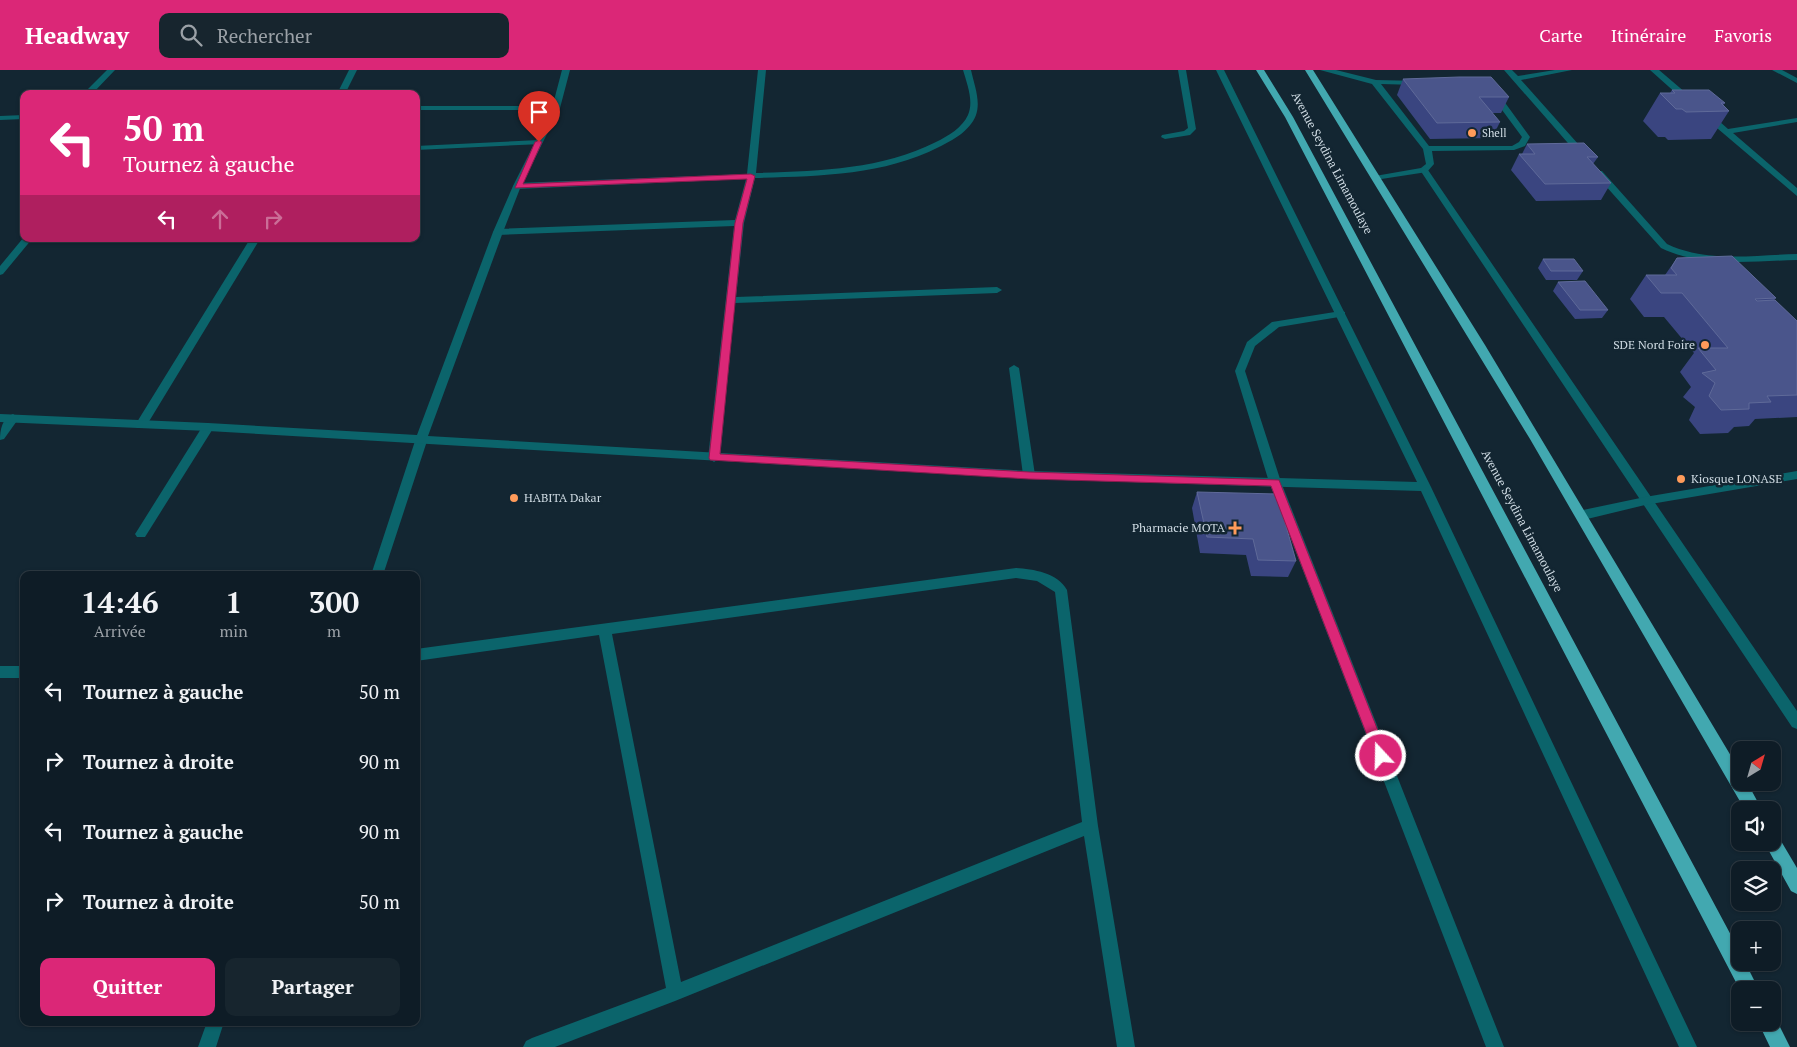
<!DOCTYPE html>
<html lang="fr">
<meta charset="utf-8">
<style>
:root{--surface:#0e1c26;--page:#17252e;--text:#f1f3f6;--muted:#9ba1a7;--line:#2e3a43;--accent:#db2777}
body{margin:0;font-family:"PT Serif",serif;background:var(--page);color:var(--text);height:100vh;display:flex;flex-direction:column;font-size:19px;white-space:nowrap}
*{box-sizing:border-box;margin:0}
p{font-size:16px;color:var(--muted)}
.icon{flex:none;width:28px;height:28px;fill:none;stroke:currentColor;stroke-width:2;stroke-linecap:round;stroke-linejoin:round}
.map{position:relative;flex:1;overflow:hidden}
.details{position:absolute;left:20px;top:501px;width:400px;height:455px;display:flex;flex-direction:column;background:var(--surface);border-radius:10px;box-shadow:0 1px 4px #0004,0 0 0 1px var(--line)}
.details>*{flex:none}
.guide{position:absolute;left:20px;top:20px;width:400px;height:152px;border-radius:10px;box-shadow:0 1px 4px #0004,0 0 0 1px var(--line);background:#db2777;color:#fff;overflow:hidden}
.needle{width:32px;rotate:37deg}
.tools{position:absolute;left:1731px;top:671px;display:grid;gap:10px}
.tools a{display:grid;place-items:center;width:50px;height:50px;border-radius:10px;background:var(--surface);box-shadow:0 1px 4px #0004,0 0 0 1px var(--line);font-size:25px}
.pin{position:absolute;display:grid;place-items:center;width:42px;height:42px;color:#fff;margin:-51px -21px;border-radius:50% 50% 50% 0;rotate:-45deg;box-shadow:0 0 5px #0007}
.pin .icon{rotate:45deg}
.me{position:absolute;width:55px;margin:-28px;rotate:339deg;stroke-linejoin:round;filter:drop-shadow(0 0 4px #0008)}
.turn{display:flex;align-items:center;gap:18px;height:105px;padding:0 20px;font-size:22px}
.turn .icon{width:65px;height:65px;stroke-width:2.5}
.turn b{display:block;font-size:35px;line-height:42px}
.lanes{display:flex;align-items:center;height:48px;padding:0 20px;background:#0003;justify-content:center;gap:25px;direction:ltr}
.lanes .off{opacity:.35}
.eta{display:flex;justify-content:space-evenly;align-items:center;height:85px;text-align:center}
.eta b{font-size:30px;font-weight:700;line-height:35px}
.button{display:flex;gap:10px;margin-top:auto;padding:10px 20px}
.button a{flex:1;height:58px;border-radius:10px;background:var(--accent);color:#fff;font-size:20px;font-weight:700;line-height:58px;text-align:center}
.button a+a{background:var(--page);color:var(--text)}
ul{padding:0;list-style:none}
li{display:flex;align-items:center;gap:15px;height:70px;padding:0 20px}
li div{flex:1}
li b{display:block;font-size:19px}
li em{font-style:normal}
header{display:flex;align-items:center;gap:30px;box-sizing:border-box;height:70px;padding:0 25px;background:var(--accent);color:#fff}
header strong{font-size:24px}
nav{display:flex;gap:28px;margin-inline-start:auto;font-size:18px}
.search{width:350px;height:45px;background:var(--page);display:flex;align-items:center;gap:12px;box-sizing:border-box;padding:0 18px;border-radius:10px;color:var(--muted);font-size:19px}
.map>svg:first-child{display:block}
</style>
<header>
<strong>Headway</strong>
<div class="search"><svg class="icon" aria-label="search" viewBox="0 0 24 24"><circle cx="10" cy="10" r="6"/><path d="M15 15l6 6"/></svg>Rechercher</div>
<nav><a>Carte</a><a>Itinéraire</a><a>Favoris</a></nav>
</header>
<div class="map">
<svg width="1797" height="977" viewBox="0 0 1797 977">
<rect width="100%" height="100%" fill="#132632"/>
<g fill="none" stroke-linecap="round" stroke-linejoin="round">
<path fill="#0b646b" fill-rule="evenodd" d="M1178,0H1186L1196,59L1190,65L1165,69L1161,67L1162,65L1184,61L1188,58Z
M1320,0H1336L1376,10L1420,11V15H1417L1381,14L1429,76H1512L1519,72L1522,67L1491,25L1495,23H1498L1530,67L1525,76L1514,80L1432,81L1434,94L1427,102L1375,110V106L1421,98L1426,94L1423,79L1372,14Z
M208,353L214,357L145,467H137L135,464L137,461L204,354Z"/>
<path fill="#0b646b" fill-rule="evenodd" d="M107,0H115L92,24H83Z
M349,0H357L345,24H337Z
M758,0H766L756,103C818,101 880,100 936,72C948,66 962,58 968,45C974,31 967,14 963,0H971C974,14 981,31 976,45C970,61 953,70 939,77C882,106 817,106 755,108L744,153L736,227L997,217L1002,220L997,223L735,233L720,388L714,392L708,388L734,156L498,165L493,162L498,159L735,150L746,109L517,119L513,116L517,113L747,104Z
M1504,0H1512L1518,6L1555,0H1572L1521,10L1587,84V88H1581Z
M1650,0H1659L1693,29V33H1687Z
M1772,0H1782L1797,8V13Z
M416,36H556L560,38L556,40H416Z
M1704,43H1710L1728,59L1797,48V52L1733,63L1797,118V126L1704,47Z
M24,45V49L0,50V46Z
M539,70H542V74L416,80V76Z
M1424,97L1428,100L1797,641V659L1792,657L1420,100Z
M1596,101H1602L1667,174C1707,193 1754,185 1797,184V190C1752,191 1703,198 1661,178L1596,105Z
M24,167V169H32L3,204L0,205V196Z
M250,169H260L145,358H137L135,355L137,352Z
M1341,241L1345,242V246L1279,257L1255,276L1245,301L1281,412L1504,977H1486L1269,412L1235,301L1247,272L1272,252Z
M1014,295L1019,298L1035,405L1029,409L1023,405L1009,298Z
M13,344L19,348L4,369L0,370C0,360 2,348 13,344Z
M421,367L427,371L383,505H371L415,371Z
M1016,498C1033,499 1058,503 1067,520L1098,756L1135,977H1117L1084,766L675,931L555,977H523L526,971L532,968L666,918L599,565L416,591V579ZM1016,508L1037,511L1055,522L1082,752L681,912L612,564Z
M0,596H24V608H0Z
M207,952H224L216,977H198Z"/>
<path fill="#0b646b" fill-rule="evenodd" d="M562,0H570L560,38L521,116L503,162L428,366L1029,401L1417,412L1216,0H1224L1431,417L1697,977H1679L1421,421L1029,409L208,361L0,352V344L208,353L417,365L493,162L513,116L552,38Z
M1797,401V409L1645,435L1583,450L1577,445L1583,440L1645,427Z"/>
<path fill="#42a8b0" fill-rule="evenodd" d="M1256,0H1264L1293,47L1740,882V892H1745L1759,920H1740L1285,47Z
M1305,0H1313L1485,275L1740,701V712H1747L1762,740H1745L1530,369Z
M1772,764L1778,766L1797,798V824L1791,821L1764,772H1772Z
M1772,945H1774L1790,977H1770L1758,952H1772Z"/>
</g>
<path fill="#3a4580" d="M1403,9L1509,27L1501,43H1492L1500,52L1492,68L1430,69L1397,25Z
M1672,20L1725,33L1723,35L1729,41L1711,69L1668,70L1665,67H1658L1643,51L1660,23H1670Z
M1527,74L1598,87L1593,94L1611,113L1601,130L1536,131L1511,100L1519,84H1522Z
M1677,188L1776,228L1774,230L1797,251V347L1755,349L1749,356L1734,357L1728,363L1700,364L1689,350L1695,337L1683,327L1691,317L1680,302L1694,283L1664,247H1644L1630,229L1646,205H1665Z
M1543,189L1583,201L1577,210H1546L1538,198Z
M1558,212L1608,240L1602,248L1575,249L1553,221Z
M1197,422L1296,491L1288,507L1251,506L1246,485L1200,483L1192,438Z"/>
<path fill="#4a558b" stroke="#5f6a99" d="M1459,7H1491L1509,27H1479L1500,52L1437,53L1403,9Z
M1672,20H1709L1725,33H1721L1729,41L1686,42L1682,39H1676L1660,23H1675Z
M1584,73L1598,87H1587L1611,113L1545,114L1519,84H1535L1527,74Z
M1732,186L1776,228L1755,229L1757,231L1775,230L1797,251V325L1767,326L1771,332L1749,333V339L1721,340L1709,326L1715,313L1702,303L1716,300L1698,278H1728L1682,223H1661L1646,205H1677L1671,198L1677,188Z
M1543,189H1574L1583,201H1551Z
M1585,211L1608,240H1580L1558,212Z
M1197,422L1277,424L1296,491L1258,490L1253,469L1207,467Z"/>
<path fill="#db2777" stroke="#8e194d" d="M539,70L542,72L523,114L751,104L755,106L743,153L720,384L1029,402L1279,410L1388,686L1386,690L1381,692L1377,690L1375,686L1271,416L1029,409L710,390L709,388L735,153L747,109L515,118L535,72Z"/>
<g fill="#ff9b5a" stroke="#132632" stroke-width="2">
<circle cx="1472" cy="63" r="5"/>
<circle cx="1705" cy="275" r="5"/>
<circle cx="1681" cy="409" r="5"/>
<circle cx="514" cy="428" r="5"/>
<path d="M1232.5 450.5h5v5h5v5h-5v5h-5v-5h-5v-5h5z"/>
</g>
<g text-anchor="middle" stroke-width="5" stroke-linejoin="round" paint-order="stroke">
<g font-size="11" fill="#cfdbe3" stroke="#132632" text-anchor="start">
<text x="1482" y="67">Shell</text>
</g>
<g font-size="12" fill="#cfdbe3" stroke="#132632">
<text transform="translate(1332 93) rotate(62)" y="4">Avenue Seydina Limamoulaye</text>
<text transform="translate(1522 451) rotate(62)" y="4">Avenue Seydina Limamoulaye</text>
</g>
<g font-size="12" fill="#cfdbe3" stroke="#132632" text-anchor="end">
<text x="1695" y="279">SDE Nord Foire</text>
<text x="1691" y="413" text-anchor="start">Kiosque LONASE</text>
<text x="524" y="432" text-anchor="start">HABITA Dakar</text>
<text x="1225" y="462">Pharmacie MOTA</text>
</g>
</g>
</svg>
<div class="tools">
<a><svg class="needle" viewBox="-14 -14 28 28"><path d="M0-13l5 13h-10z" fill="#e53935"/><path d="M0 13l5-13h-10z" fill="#9ba1a7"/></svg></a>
<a><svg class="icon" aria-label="sound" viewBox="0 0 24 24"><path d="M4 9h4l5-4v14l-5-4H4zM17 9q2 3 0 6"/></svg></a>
<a><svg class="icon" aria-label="layers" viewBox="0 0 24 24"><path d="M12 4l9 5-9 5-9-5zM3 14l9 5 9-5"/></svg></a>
<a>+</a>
<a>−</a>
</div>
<div class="pin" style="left:539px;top:72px;background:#d93025"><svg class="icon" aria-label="arrive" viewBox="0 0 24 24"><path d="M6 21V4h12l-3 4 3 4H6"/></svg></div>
<svg class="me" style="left:1381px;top:686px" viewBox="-20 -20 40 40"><circle r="17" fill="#db2777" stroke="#fff" stroke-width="3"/><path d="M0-11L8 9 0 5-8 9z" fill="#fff"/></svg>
<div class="guide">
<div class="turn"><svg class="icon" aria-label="left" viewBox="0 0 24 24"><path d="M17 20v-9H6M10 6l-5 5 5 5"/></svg><div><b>50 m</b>Tournez à gauche</div></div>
<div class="lanes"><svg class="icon" aria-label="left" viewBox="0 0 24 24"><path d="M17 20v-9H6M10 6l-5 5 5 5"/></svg><svg class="icon off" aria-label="ahead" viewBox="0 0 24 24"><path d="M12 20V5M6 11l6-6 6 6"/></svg><svg class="icon off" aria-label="right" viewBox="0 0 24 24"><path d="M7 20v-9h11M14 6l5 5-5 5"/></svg></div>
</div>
<section class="details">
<div class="eta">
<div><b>14:46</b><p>Arrivée</p></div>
<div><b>1</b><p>min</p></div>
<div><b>300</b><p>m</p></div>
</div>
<ul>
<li><svg class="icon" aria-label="left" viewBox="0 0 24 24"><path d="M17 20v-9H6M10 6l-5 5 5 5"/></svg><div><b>Tournez à gauche</b></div><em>50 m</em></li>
<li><svg class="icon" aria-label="right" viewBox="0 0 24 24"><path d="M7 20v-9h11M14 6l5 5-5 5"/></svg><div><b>Tournez à droite</b></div><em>90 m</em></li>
<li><svg class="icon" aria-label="left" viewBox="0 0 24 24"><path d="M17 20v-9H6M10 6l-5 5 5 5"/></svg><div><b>Tournez à gauche</b></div><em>90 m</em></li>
<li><svg class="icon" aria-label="right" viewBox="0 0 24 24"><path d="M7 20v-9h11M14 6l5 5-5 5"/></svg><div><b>Tournez à droite</b></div><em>50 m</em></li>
</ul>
<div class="button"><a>Quitter</a><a>Partager</a></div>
</section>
</div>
